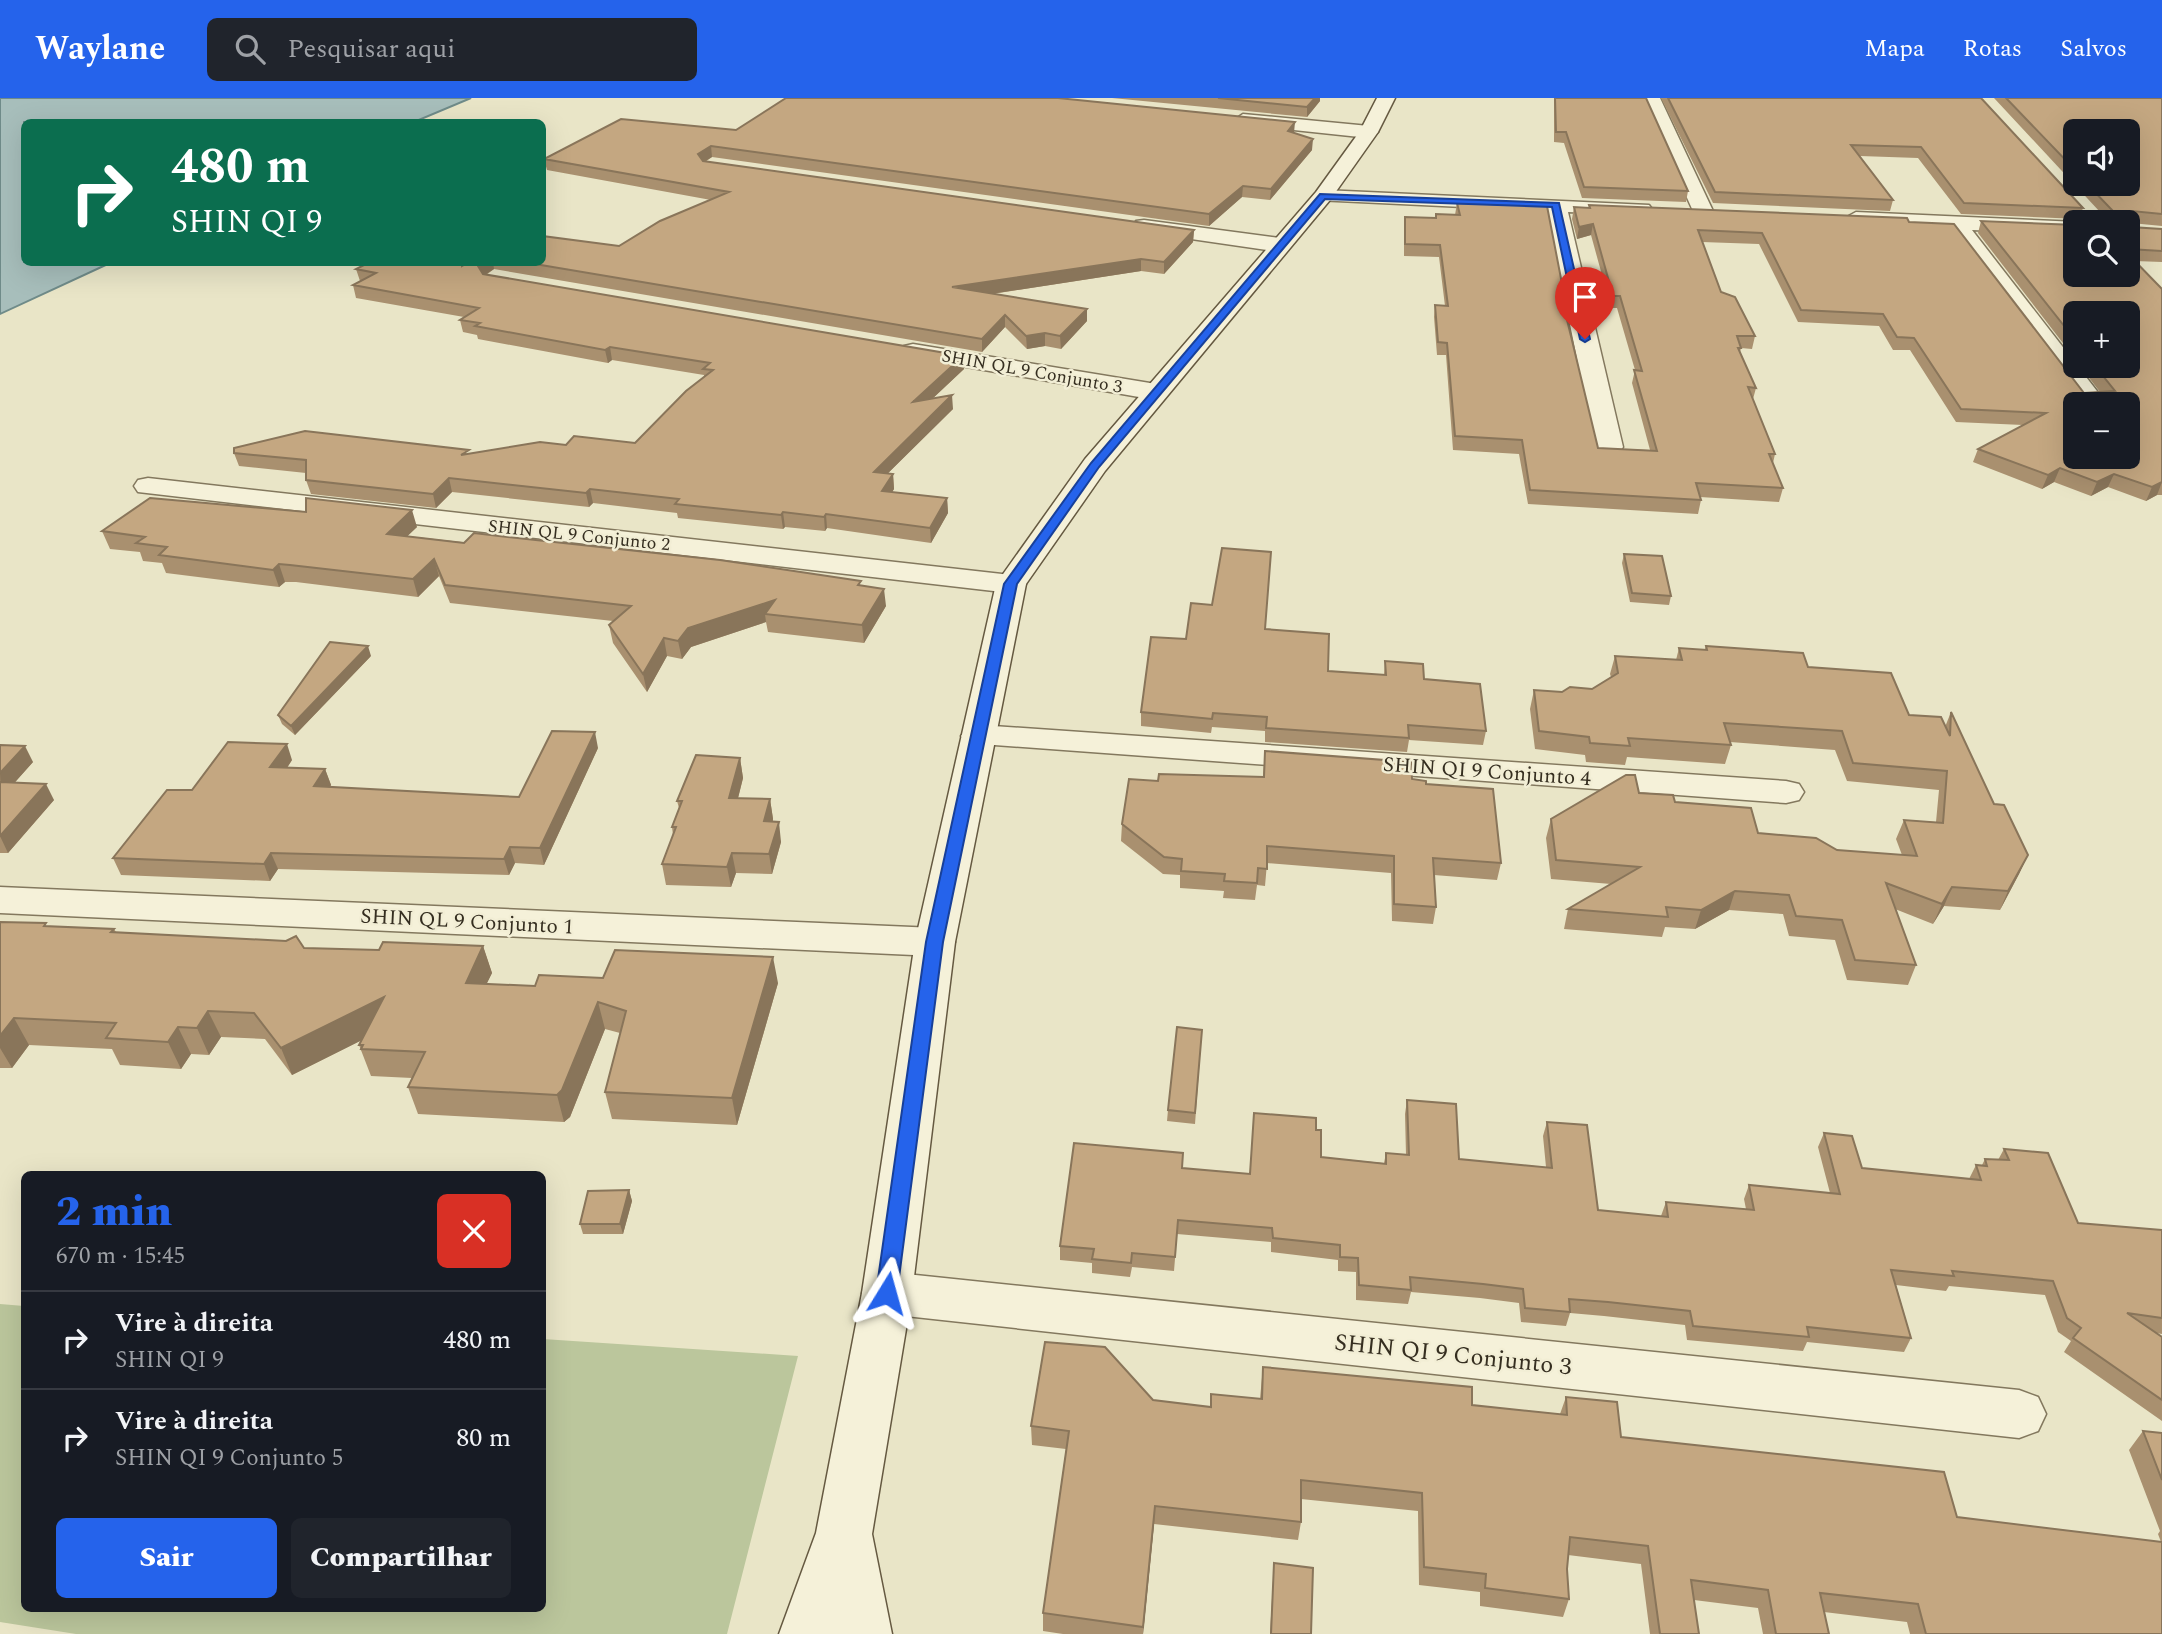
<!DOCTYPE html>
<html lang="pt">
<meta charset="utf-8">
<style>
:root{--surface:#171b24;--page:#20242c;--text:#f1f3f6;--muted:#9ea1a6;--line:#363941;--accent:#2563eb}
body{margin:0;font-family:Spectral,serif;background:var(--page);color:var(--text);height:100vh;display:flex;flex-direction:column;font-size:26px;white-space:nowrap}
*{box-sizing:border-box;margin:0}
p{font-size:23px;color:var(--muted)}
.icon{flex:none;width:38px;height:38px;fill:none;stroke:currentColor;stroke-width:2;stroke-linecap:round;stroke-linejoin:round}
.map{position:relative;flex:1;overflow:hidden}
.side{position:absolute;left:21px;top:1073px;width:525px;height:441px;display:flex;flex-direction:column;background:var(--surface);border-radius:10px;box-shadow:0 7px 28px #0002}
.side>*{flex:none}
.banner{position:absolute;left:21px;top:21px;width:525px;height:147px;border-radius:10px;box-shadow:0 7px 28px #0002;background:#0b6e4f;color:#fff;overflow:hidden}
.buttons{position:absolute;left:2063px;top:21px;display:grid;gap:14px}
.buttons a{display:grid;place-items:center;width:77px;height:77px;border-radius:10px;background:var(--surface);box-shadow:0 7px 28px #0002;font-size:35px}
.pin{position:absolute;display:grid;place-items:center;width:60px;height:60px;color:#fff;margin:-72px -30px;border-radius:50% 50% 50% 0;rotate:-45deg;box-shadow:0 0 7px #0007}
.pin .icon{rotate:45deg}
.me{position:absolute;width:77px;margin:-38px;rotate:8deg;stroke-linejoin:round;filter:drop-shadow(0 0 5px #0008)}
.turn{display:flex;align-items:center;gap:24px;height:147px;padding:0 35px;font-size:32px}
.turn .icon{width:91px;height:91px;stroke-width:2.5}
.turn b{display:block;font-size:49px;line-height:60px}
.round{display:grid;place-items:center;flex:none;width:74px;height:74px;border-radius:10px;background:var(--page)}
.headline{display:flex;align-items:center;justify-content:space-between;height:119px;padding:0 35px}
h1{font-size:42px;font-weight:800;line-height:52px;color:var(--accent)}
.action{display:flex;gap:14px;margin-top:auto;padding:14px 35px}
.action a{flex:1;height:80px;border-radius:10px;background:var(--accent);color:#fff;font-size:28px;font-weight:800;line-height:80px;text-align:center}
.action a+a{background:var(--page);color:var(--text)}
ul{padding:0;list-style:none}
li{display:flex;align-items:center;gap:21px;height:98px;padding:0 35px;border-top:2px solid var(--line)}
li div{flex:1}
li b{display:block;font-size:26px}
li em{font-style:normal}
header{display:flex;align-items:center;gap:42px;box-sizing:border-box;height:98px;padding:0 35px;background:var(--accent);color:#fff}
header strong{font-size:33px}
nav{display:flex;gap:38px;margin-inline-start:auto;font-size:24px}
.search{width:490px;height:63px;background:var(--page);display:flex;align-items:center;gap:18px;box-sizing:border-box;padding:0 24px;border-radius:10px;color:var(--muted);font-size:26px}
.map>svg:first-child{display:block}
</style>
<header>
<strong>Waylane</strong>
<div class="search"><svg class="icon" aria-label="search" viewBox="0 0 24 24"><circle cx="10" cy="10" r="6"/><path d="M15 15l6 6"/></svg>Pesquisar aqui</div>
<nav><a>Mapa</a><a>Rotas</a><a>Salvos</a></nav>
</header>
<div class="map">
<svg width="2162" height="1536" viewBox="0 0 2162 1536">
<rect width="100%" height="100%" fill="#e9e5c7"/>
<path fill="#bbc69c" d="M0,1206L24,1208V1510H542L543,1241L798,1258L727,1536H76L0,1524Z"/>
<path fill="#a7bebb" stroke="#6f8b89" stroke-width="2" d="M0,0H471L414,24H24V164L110,165L0,216Z"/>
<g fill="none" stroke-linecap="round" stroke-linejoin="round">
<defs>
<path id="street" d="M1642,0H1660L1713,113L1710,117H1696L1693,113Z
M1243,16L1369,28L1378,34L1369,40L1236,26L1234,22Z
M1323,92L1649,107L1652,111L1649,115L1642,117L1568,114L1623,349L1619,355H1599L1595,349L1547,113L1316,102L1313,98Z
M1856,114L2079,124H2076V136L1972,132L2107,306H2081L1949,131L1849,124L1845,120Z
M1144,122L1280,140L1291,147L1280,154L1136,133L1133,128L1136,123Z
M913,246L1156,286L1165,289L1169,294L1165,299L1156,302L904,258L901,253L904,248Z
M148,380L1011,477L1022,479L1026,486L1022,493L1011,495L138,394L134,388L138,382Z
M979,627L1786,683L1799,686L1804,694L1799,702L1786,705L967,645L961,638L967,631Z
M0,789L935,830L949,834L955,844L949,854L935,858L0,815Z
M887,1174L2019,1292L2038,1299L2046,1316L2038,1333L2019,1340L887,1216L869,1210L862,1195L869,1180Z"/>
<path id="secondary" d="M1377,0H1395L1378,34L1330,102L1105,373L1026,486L955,844L912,1195L872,1436L892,1536H779L816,1435L862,1195L915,844L996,486L1085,361L1316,94L1360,33Z"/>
</defs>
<use href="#street" stroke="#83785e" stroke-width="3"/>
<use href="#secondary" stroke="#655941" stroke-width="3"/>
<use href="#street" fill="#f5f1d9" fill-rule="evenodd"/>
<use href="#secondary" fill="#f5f1d9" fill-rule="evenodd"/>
</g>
<path fill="#a9906f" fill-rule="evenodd" d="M1112,0H1320V3L1307,19Z
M1554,0H1646L1688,93L1686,104L1582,100L1564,45L1554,44Z
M1661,0H1981L2083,110L2079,121L1961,116L1918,60L1860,58L1893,102L1890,113L1713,105Z
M1994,0H2162V128L2131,125V129L2162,131V164L2135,163L2162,191V397H2157L2146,403L2108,389L2091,398L2054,384L2042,391L1973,364L1978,351L2023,327L1956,324L1910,252H1893L1879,228L1798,224L1759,146L1702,144L1721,194L1755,238L1752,251L1741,250L1740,254L1756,290L1753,301L1775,356L1773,365L1783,390L1779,404L1700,399L1701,402L1698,416L1528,406L1519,356L1453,352L1446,257H1437L1434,219L1435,207L1445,208L1439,159L1404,158V130L1405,119L1435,120L1436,116L1455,117L1457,105L1562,202L1598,350L1650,352L1632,285L1635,272L1617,210H1611L1591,137L1577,141L1572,121L1574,109L1589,110V107L1909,124L2084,295L2100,294L2080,268H2128L2076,215V262L1978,135L1981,123L2128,177V124L2100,114ZM2076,33L2128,86H2076Z
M736,32L1294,35L1312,52L1270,102L1242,99L1209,128L712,59L705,64L1194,132L1193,144L1164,176L1141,173L992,196L1087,223L1061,251L1045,248L1027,251L1005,229L982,254L494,171L486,177L964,271L932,301L953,311L887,376H893L894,391L892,394L947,400L948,415L931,445L827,430L825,433L785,429L783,431L678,420L677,415L593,405L589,409L452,394L436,410L311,396L306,382V375L239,368L234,355L470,356L566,347L635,345L704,279V277L612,262L608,265L478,241L477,237L463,234L460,222L464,219L356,200L353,187L360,183L356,171L469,164H542L619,148L711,102L547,72L544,61Z
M306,414L417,429L407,438L861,488L886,508L864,545L768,534L766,524L691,549L682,561L667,558L647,594L613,545L609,527L613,523L450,505L439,478L418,499L296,484H285L279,489L166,475L162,465L143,463L140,454L110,451L102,433Z
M1624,456L1671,498L1669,507L1630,504L1622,465Z
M1265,531L1328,573L1384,577L1385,563L1424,581L1486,633L1483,647L1409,642L1407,654L1265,644V633L1212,629L1211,635L1141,628V614L1186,541Z
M1706,548L1808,569L1909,617L1945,629L1951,614L1994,706L2028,757L2019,776L2000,812L1944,808L1933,826L1895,811L1916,867L1908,887L1847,882L1835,842L1789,838L1783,816L1729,812L1695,831L1665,829L1662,839L1564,831L1568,811L1611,786L1551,781L1546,740L1551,721L1639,695L1675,704L1758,735L1837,752L1902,757L1896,741L1904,722L1936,724L1939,692L1847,683L1835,652L1730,644L1731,647L1725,666L1627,659L1625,667L1586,664L1585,657L1535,651L1530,611L1534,592L1562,594L1592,591L1611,579L1610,576L1615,558L1676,562L1679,550L1705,552Z
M371,558L295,637L282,626L278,617Z
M0,647L33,664L15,684L54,702L8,755H0Z
M598,650L544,767L515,765L509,777L278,771L270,783L121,777L113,760L192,692L292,662L287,670L325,671L331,687L330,689L519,699Z
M1265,653L1412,681L1426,686L1501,765L1497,782L1434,777L1436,809L1433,826L1392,823L1391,775L1267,765L1265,788L1257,787L1255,802L1223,800L1224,793L1180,790V777L1163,776L1121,743L1122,726L1158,683L1263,679Z
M740,660L743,680L738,700L770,701L773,721V724L781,744L772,776L736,775L731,789L666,787L662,766L673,737L672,729L679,710L677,703Z
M0,824L48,828L114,831L116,834L304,850L379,852L483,848L492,875L486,886L535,888L603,880L778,885L737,1027L612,1021L605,994L620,935L605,931L570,1019L564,1024L418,1016L408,989L412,980L371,978L359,947L362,942L292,977L265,941L221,939L209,957L191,956L181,971L120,967L112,951L29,947L12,970H0Z
M1202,932L1195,1026L1167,1023L1168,1012Z
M1407,1002L1459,1061L1546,1069L1543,1038L1547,1024L1598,1112L1661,1118L1666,1104L1746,1111L1744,1101L1749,1087L1830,1095L1818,1049L1824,1035L1862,1070L1969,1081L1976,1067H1982L1985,1061L1998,1062L2004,1051L2078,1125L2162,1132V1236L2156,1235L2162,1239V1323L2064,1254L2071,1243L2058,1234L2045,1197L1949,1188L1946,1193L1896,1187L1911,1240L1904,1254L1807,1244L1803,1253L1687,1242L1685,1227L1604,1218L1570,1215L1566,1228L1521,1224L1519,1205L1480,1200L1411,1194L1408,1206L1356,1202V1174L1338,1173V1162L1271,1154V1144L1177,1136L1174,1173L1132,1169L1130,1179L1092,1175V1165L1060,1162V1148L1182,1070L1250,1076L1254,1015L1316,1032L1321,1059L1384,1065L1386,1055L1406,1057L1405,1016Z
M629,1092L632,1103L623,1136H583L580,1126Z
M1263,1269L1472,1307L1560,1316L1566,1299L1621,1339L1957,1419L2161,1444L2158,1436L2160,1433L2129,1352L2143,1333L2162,1335V1536H1910L1907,1524L1824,1514L1829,1536H1763L1758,1510L1694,1502L1699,1536H1650L1641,1466L1568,1457L1567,1471L1569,1501L1563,1519L1480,1508V1494L1419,1487L1418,1413L1301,1401V1424L1298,1442L1154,1426L1143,1536H1063L1043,1533V1515L1066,1351L1032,1347L1031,1328L1153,1302L1210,1309L1211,1296L1260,1301Z
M1274,1465L1311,1536H1270Z"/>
<path fill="#89755a" d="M1315,0H1320V3L1307,19V9Z
M1295,24L1294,35L1288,33Z
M1313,41L1312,52L1270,102L1271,91Z
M711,48L712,59L699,67L698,56Z
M1243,88L1242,99L1209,128V116Z
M1593,126L1591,137L1577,141L1579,129Z
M1194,132L1193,144L1164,176V164Z
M1141,161V173L952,202V189Z
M483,164H493L494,171L480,180L478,168Z
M1087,211V223L1061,251L1060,238Z
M1005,217V229L982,254V241Z
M1045,235V248L1027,251L1026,238Z
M610,249L612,262L608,265L605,252Z
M963,258L964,271L914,318L913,304Z
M952,297L953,311L875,388L874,374Z
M2060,370L2054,384L2042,391L2048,377Z
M893,376L894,391L884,407L882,393Z
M2114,376L2108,389L2091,398L2097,384Z
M449,380L452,394L436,410L433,396Z
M2162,384L2157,397L2146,403L2152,389Z
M590,391L593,405L589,409L586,395Z
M947,400L948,415L931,445L930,430Z
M412,412L417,429L392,453L387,436Z
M783,414L785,429L783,431L781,417Z
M826,416L827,430L825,433L824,419Z
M434,461L439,478L418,499L413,481Z
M279,466L285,484L279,489L273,472Z
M884,491L886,508L864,545L862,527Z
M775,502L765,516L766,524L691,549L682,561L678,543L688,530Z
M664,540L667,558L647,594L643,576Z
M368,548L371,558L295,637L291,628Z
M595,634L598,650L544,767L540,750Z
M287,646L292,662L276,686L270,669Z
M25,648L33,664L1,700L0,675Z
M740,660L743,680L733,720L729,700Z
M325,671L331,687L320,704L314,688Z
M46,686L54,702L8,755L0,738Z
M770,701L773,721L767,743L764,723Z
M779,724L781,744L772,776L769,756Z
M510,749L515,765L509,777L504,761Z
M271,755L278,771L270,783L264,766Z
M732,755L736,775L731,789L727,769Z
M2028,757L2019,776L2000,812L2008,793Z
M1952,789L1944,808L1933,826L1942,806Z
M1735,793L1729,812L1695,831L1701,812Z
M483,848L492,875L474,912L466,885Z
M773,859L778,885L737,1027L732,1000Z
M384,899L394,926L292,977L281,950Z
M598,904L605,931L570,1019L564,1024L557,997Z
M208,913L221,939L209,957L197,930Z
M14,920L29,947L12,970L0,950V938Z
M178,929L191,956L181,971L168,944Z
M629,1092L632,1103L623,1136L620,1126Z
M1155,1408L1154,1426L1143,1536V1529Z"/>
<path fill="#c4a781" stroke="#89755a" stroke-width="2" fill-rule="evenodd" d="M786,0H1058L1295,24L1288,33L1313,41L1271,91L1243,88L1209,116L711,48L698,56L703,63L1194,132L1164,164L1141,161L952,189L1087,211L1060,238L1045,235L1026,238L1005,217L982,241L523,164H542V138L619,148L660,123L729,94L544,61L621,21L736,32Z
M1218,0H1315L1307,9Z
M1555,0H1646L1688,93L1584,89L1566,34H1556Z
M1668,0H1981L2083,110L1964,105L1921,49L1851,47L1893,102L1715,94Z
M2006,0H2162V116L2132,113L2131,129L2162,131V153L2128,151V124H2081L2086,113L2110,115L2113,113L2087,86H2128V33H2076V73Z
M1457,105L1547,108L1564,196L1561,197L1598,350L1657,353L1634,272L1642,273L1620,198H1613L1593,126L1579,129L1574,109L1590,110L1589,107L1907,120L1909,124L1954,126L2084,295L2115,293L2095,268H2128V215H2076V243L1981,123L2076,127V177H2128V156L2162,191V384L2152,389L2114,376L2097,384L2060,370L2048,377L1978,351L2046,315L1961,311L1914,240L1897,239L1883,216L1801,212L1762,135L1698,132L1721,194L1735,199L1755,238H1737L1741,250H1738L1756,290L1748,289L1775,356H1769L1783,390L1696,385L1701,402L1530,392L1522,342L1455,338L1447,245L1438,244L1435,207L1448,208L1440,147L1405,146V119L1436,120V116L1460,117ZM2076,306H2128V359H2076Z
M370,164H462V168L469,164H483L478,168L483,176L963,258L913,304L952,297L874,374L893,376L882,393L947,400L930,430L826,416L824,419L783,414L781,417L675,406L679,401L590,391L586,395L449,380L433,396L306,382V362L234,355V350L305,333L469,352L461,357L540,344L566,347L574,338L635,345L686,293L713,272L703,271L710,265L610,249L605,252L475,228L480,225L460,222L479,210L353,187L376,175L356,171Z
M150,400L306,414V400L412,412L387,436L464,445L474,435L499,438L720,462L861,483L858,487L884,491L862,527L765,516L775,502L688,530L678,543L664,540L643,576L609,527L631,508L445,487L434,461L413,481L290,467L279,466L273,472L159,457L167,449L136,445L145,439L102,433Z
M1222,450L1271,454L1265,531L1329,536L1328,573L1386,577L1385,563L1423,566L1424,581L1480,586L1486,633L1408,627L1409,640L1266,630L1267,619L1213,615L1212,621L1141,614L1151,539L1186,541L1191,505L1212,507Z
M1624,456L1662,458L1671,498L1632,495Z
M330,544L368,548L291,628L278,617Z
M1706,548L1803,555L1808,569L1891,575L1909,617L1941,619L1950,638L1951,614L1994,706L2004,707L2028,757L2008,793L1952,789L1942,806L1886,785L1916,867L1855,862L1842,822L1796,818L1789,797L1735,793L1701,812L1666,809L1668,819L1568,811L1640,769L1556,762L1551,721L1626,677H1635L1639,695L1673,697L1675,704L1751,710L1758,735L1816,740L1837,752L1917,758L1904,722L1943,725L1947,673L1853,665L1842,633L1724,625L1731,647L1628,640L1630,648L1590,645L1589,639L1539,633L1534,592L1562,594L1570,589L1592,591L1618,575L1615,558L1682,562L1679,550L1707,552Z
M552,633L595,634L540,750L510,749L504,761L271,755L264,766L113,760L167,692H192L228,644L287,646L270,669L325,671L314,688L519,699Z
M0,647L25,648L0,675Z
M1265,653L1411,664L1412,681L1426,683V686L1493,691L1501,765L1433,760L1436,809L1394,806V758L1267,748V771L1258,770L1257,785L1224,783L1225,776L1181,773L1182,761L1164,759L1122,726L1129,681L1158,683L1159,676L1264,679Z
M696,657L740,660L729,700L770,701L764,723L779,724L769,756L732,755L727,769L662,766L676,729H672L682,703H677Z
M0,684L46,686L0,738Z
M0,824L46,825L44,828L114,831L111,834L286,843L296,838L304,850L379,852L383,844L483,848L466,885L535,888L539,877L603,880L615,852L773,859L732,1000L605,994L626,913L598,904L562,992L557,997L408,989L425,954L361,951L363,947H359L384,899L281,950L254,915L208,913L197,930L178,929L168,944L106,940L116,925L14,920L0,938Z
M1177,929L1202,932L1195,1015L1168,1012Z
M1407,1002L1456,1006L1459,1061L1552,1070L1547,1024L1587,1027L1598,1112L1668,1119L1666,1104L1754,1112L1749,1087L1840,1096L1824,1035L1852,1038L1862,1070L1981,1082L1976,1067L1987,1068L1985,1061L2009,1062L2004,1051L2048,1055L2078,1125L2162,1132V1220L2127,1215L2162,1239V1302L2073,1240L2081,1230L2067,1220L2053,1183L1952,1173L1954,1178L1891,1172L1911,1240L1807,1229L1809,1239L1693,1228L1690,1213L1608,1204L1569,1201L1570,1214L1525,1210L1523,1191L1483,1186L1410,1179L1411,1192L1359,1187L1358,1160L1340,1159V1147L1273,1140L1272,1130L1178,1122L1175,1159L1132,1155L1131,1165L1092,1161L1094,1151L1060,1148L1074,1045L1183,1055L1182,1070L1250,1076L1254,1015L1316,1020V1032H1321V1059L1386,1066V1055L1409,1057Z
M629,1092L620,1126H580L588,1093Z
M1045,1244L1105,1249L1153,1302L1211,1309V1296L1262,1301L1263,1269L1472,1289V1307L1567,1317L1566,1299L1617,1304L1621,1339L1944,1374L1957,1419L2162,1444V1536H1926L1918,1506L1820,1495L1829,1536H1776L1768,1492L1691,1482L1699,1536H1660L1648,1448L1570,1439L1567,1471L1569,1501L1485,1490L1486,1476L1424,1469L1422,1395L1301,1382V1424L1155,1408L1143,1529L1043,1515L1069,1333L1031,1328Z
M2143,1333L2162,1335V1382Z
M1274,1465L1313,1470L1311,1536H1271Z"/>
<path fill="#2563eb" stroke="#184099" stroke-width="2" d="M1320,96L1559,105L1590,241L1585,244L1580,241L1552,109L1325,101L1099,369L1017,486L943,844L897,1195L894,1201L887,1204L879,1201L876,1195L926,844L1004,486L1091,365Z"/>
<g text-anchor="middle" stroke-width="5" stroke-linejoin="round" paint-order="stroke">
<g font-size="18" fill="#352e20" stroke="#f2eed5">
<text transform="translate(1032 273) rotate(10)" y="6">SHIN QL 9 Conjunto 3</text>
<text transform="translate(579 437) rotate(6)" y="6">SHIN QL 9 Conjunto 2</text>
</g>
<g font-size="21" fill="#352e20" stroke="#f2eed5">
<text transform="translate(1487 673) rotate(4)" y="7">SHIN QI 9 Conjunto 4</text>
<text transform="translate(467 823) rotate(3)" y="7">SHIN QL 9 Conjunto 1</text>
</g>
<g font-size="24" fill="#352e20" stroke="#f2eed5">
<text transform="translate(1453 1256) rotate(6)" y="8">SHIN QI 9 Conjunto 3</text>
</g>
</g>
</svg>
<div class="buttons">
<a><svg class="icon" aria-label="sound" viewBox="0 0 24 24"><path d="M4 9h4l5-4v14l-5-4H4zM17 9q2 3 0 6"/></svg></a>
<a><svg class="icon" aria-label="search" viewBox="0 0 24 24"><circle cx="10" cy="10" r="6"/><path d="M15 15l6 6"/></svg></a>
<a>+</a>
<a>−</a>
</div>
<div class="pin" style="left:1585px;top:241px;background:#d93025"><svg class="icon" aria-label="arrive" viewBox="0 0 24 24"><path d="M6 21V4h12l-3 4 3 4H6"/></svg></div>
<svg class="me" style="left:887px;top:1195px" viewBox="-20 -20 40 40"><path d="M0-17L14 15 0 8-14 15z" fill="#2563eb" stroke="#fff" stroke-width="4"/></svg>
<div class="banner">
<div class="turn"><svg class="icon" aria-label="right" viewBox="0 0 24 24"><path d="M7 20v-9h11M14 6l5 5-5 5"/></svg><div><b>480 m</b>SHIN QI 9</div></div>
</div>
<section class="side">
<div class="headline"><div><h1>2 min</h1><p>670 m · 15:45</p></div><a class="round" style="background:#d93025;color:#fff"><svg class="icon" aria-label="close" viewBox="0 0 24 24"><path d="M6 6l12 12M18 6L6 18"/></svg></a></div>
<ul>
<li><svg class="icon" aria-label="right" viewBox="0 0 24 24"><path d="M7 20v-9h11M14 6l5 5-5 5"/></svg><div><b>Vire à direita</b><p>SHIN QI 9</p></div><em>480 m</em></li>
<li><svg class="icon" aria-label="right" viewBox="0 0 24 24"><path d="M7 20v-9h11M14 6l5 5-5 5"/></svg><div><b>Vire à direita</b><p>SHIN QI 9 Conjunto 5</p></div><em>80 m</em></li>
</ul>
<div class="action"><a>Sair</a><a>Compartilhar</a></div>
</section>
</div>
